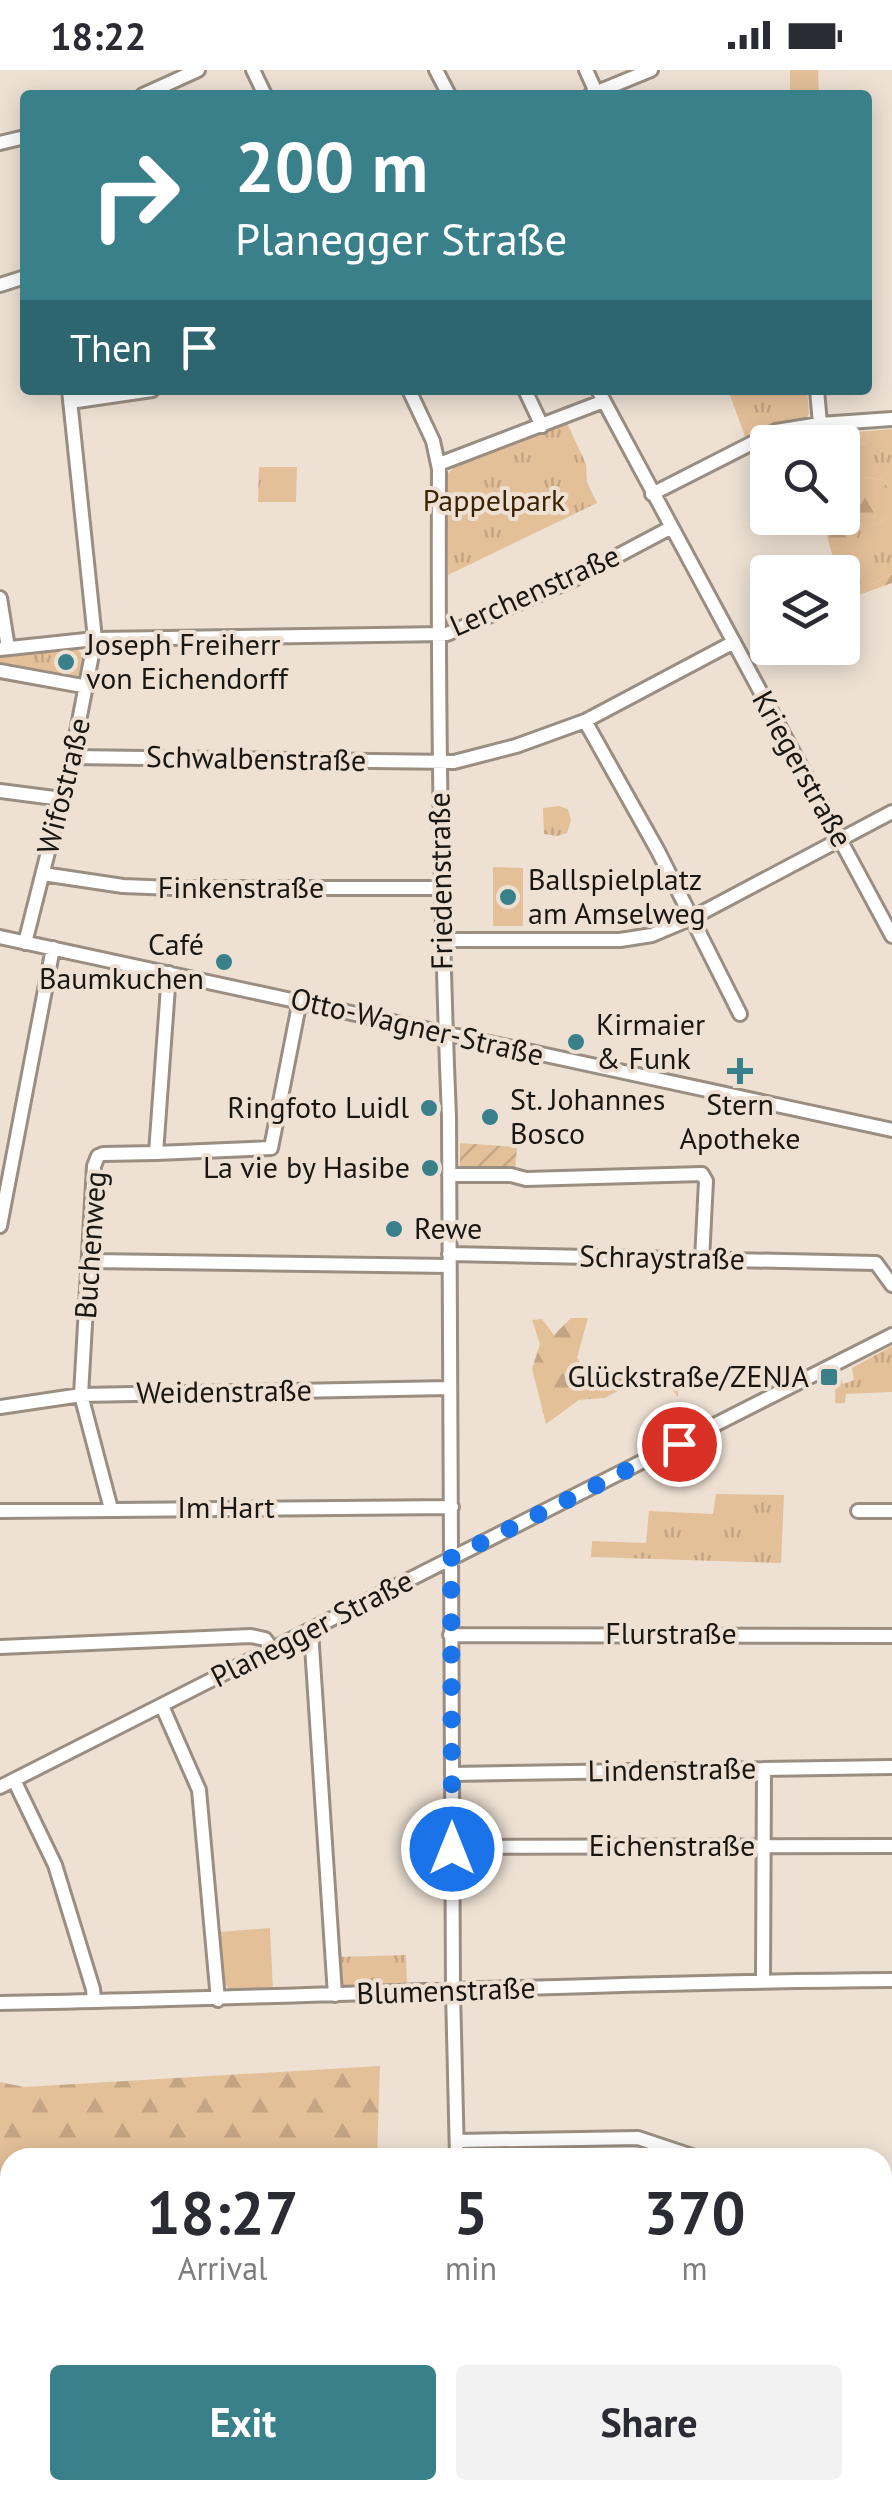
<!DOCTYPE html>
<meta charset="utf-8">
<style>
:root{--surface:#fff;--page:#f2f2f3;--text:#2b2b33;--muted:#7c7c81;--accent:#3a808b}
body{margin:0;font-family:"PT Sans",sans-serif;background:var(--page);color:var(--text);height:100vh;display:flex;flex-direction:column;font-size:38px;white-space:nowrap}
*{box-sizing:border-box;margin:0}
p{font-size:32px;color:var(--muted)}
.icon{flex:none;width:55px;height:55px;fill:none;stroke:currentColor;stroke-width:2;stroke-linecap:round;stroke-linejoin:round}
.map{position:relative;flex:1;overflow:hidden}
.details{position:absolute;left:0px;top:2078px;width:892px;height:352px;display:flex;flex-direction:column;background:var(--surface);border-radius:30px 30px 0 0;box-shadow:0 5px 25px #0003}
.details>*{flex:none}
.banner{position:absolute;left:20px;top:20px;width:852px;height:305px;border-radius:10px;box-shadow:0 5px 25px #0003;background:#3a808b;color:#fff;overflow:hidden}
.controls{position:absolute;left:750px;top:355px;display:grid;gap:20px}
.controls a{display:grid;place-items:center;width:110px;height:110px;border-radius:10px;background:var(--surface);box-shadow:0 5px 25px #0003;font-size:50px}
.pin{position:absolute;display:grid;place-items:center;width:85px;height:85px;color:#fff;margin:-42px;border:5px solid #fff;border-radius:50%;box-shadow:0 2px 10px #0007}
.me{position:absolute;width:110px;margin:-55px;rotate:0deg;stroke-linejoin:round;filter:drop-shadow(0 0 8px #0008)}
.turn{display:flex;align-items:center;gap:35px;height:210px;padding:0 50px;font-size:45px}
.turn .icon{width:130px;height:130px;stroke-width:2.5}
.turn b{display:block;font-size:70px;line-height:85px}
.then{display:flex;align-items:center;height:95px;padding:0 50px;background:#0003;gap:20px;font-size:38px}
.eta{display:flex;justify-content:space-evenly;align-items:center;height:170px;text-align:center}
.eta b{font-size:60px;font-weight:700;line-height:70px}
.primary-button{display:flex;gap:20px;margin-top:auto;padding:20px 50px}
.primary-button a{flex:1;height:115px;border-radius:10px;background:var(--accent);color:#fff;font-size:40px;font-weight:700;line-height:115px;text-align:center}
.primary-button a+a{background:var(--page);color:var(--text)}
.status{display:flex;justify-content:space-between;align-items:center;height:70px;padding:0 50px;background:var(--surface);direction:ltr}
.status svg{height:28px;fill:currentColor}
.map>svg:first-child{display:block}
</style>
<div class="status"><b>18:22</b><svg viewBox="0 0 49 12"><path d="M0 12V9h3v3zM5 12V6h3v6zM10 12V3h3v9zM15 12V0h3v12zM26 1h20v11H26zM47 4h2v5h-2z"/></svg></div>
<div class="map">
<svg width="892" height="2429" viewBox="0 0 892 2429">
<defs>
<pattern id="forest-firs" width="22" height="20" patternUnits="userSpaceOnUse" patternTransform="scale(2.5)"><rect width="22" height="20" fill="#e4c099"/><path d="M5 1l3.5 6h-7zM16 11l3.5 6h-7z" fill="#c3a483"/></pattern>
<pattern id="park-tufts" width="24" height="20" patternUnits="userSpaceOnUse" patternTransform="scale(2.5)"><rect width="24" height="20" fill="#e4c099"/><path d="M3 7l-1-3M5 7V3M7 7l1-3M15 17l-1-3M17 17v-4M19 17l1-3" fill="none" stroke="#c3a483"/></pattern>
<pattern id="garden-furrows" width="10" height="10" patternUnits="userSpaceOnUse" patternTransform="scale(2.5)"><rect width="10" height="10" fill="#e4c099"/><path d="M-1 1l2-2M0 10L10 0M9 11l2-2" fill="none" stroke="#c3a483"/></pattern>
</defs>
<rect width="100%" height="100%" fill="#eee1d4"/>
<path fill="#e4c099" d="M790,0H818L819,25H790Z
M493,797L523,798V856H493Z
M270,1858L273,1921L232,1922L224,1913L220,1862Z
M565,2420H643V2429H564Z"/>
<path fill="url(#forest-firs)" d="M869,361L868,373L860,374L862,407L883,410L891,422V445L875,455L866,517L892,504V513L845,530L842,502H837L822,448H842V372H802L800,366Z
M571,1248H588L577,1288L584,1297L580,1319L599,1318L600,1306L684,1311L685,1316L678,1317V1327L671,1318L636,1311L605,1328L579,1330L546,1354L532,1299L540,1274L532,1250L542,1249L554,1265Z
M380,1996L377,2087L10,2088V2409L0,2412V2012L24,2017Z
M75,2420H456L458,2429H44Z"/>
<path fill="url(#park-tufts)" d="M728,320H807L809,343L807,347L782,352L746,369Z
M567,353L586,394L587,412L597,433L448,505L446,405L456,396Z
M892,359V504L866,517L857,513L855,471L862,455H875L891,445V423L883,410L862,407L855,394V375L868,373L869,361Z
M259,397H297L296,432H258Z
M66,579H77L83,585L79,610L0,597V586Z
M559,736L568,739L571,750L567,763L557,766L544,764L543,738Z
M892,1276V1322L846,1324L845,1333H835L836,1306L839,1303L843,1314L854,1310L852,1298Z
M716,1424L784,1425L781,1493L591,1487L592,1471L646,1473L649,1441L713,1444Z
M406,1885L407,1917L340,1920L338,1887Z"/>
<path fill="url(#garden-furrows)" d="M460,1073L517,1077L515,1100L460,1101Z"/>
<g fill="none" stroke-linecap="round" stroke-linejoin="round">
<defs>
<path id="minor" d="M253,0L265,25
M436,0L449,25
M586,0L596,22
M143,25L198,0
M590,25L651,0
M0,73L25,67
M0,215L25,207
M409,320L433,371L439,399C438,616 440,831 449,1047L453,1921L457,2088
M525,320L542,356
M598,320L892,866
M817,320L820,354
M70,332L152,320
M439,394L604,331
M652,424L776,361L820,354L892,349
M0,528L8,578
M0,579L95,569L447,564L572,510L670,458
M0,601L88,617
M585,651L658,781L740,944
M72,687L454,692L516,676L585,651L734,572
M0,721L62,729
M43,804L123,816L173,818H440
M0,867L892,1060
M441,870H620L652,865L690,849L892,742
M25,873L72,687L95,569L69,320
M156,1083L271,1078L300,930
M449,1105H511L526,1109L702,1104L706,1111L702,1190
M0,1156L53,878
M449,1184L876,1193L892,1215
M89,1191L449,1196
M0,1337L81,1325L449,1318
M111,1439L81,1325L94,1096L98,1086L103,1084L156,1083L169,903
M0,1441L452,1437
M858,1441H892
M311,1561L335,1925
M450,1565L892,1566
M0,1577L251,1566L265,1569L273,1580
M162,1636L199,1720L218,1930
M452,1704L892,1697
M14,1710L55,1795L93,1919L94,1931
M0,1717L892,1265
M452,1777L892,1776
M763,1911L764,1699
M0,1933C297,1928 595,1912 892,1910
M457,2071L638,2068L698,2088
M882,2142H892
M882,2416H892
M466,2420V2429
M659,2422L662,2420"/>
<path id="major" d="M882,2326H892
M0,2429L28,2420"/>
</defs>
<use href="#minor" stroke="#9a8e82" stroke-width="18"/>
<use href="#major" stroke="#9a8e82" stroke-width="20"/>
<use href="#minor" stroke="#fff" stroke-width="12"/>
<use href="#major" stroke="#fff" stroke-width="15"/>
</g>
<g fill="none" stroke-linecap="round" stroke-linejoin="round">
<path stroke="#1a73e8" stroke-width="18" stroke-dasharray="0 32.4" d="M452,1779L451,1488L679,1374"/>
</g>
<g fill="#3a808b" stroke="#eee1d4" stroke-width="4">
<circle cx="66" cy="592" r="10"/>
<circle cx="508" cy="827" r="10"/>
<circle cx="224" cy="892" r="10"/>
<circle cx="576" cy="972" r="10"/>
<path d="M735 986h10v10h10v10h-10v10h-10v-10h-10v-10h10z"/>
<circle cx="429" cy="1038" r="10"/>
<circle cx="490" cy="1047" r="10"/>
<circle cx="430" cy="1098" r="10"/>
<circle cx="394" cy="1159" r="10"/>
<rect x="819" y="1297" width="20" height="20" rx="5"/>
</g>
<g text-anchor="middle" stroke-width="8" stroke-linejoin="round" paint-order="stroke">
<g font-size="30" fill="#3c2301" stroke="#eee1d4">
<text x="494" y="441">Pappelpark</text>
</g>
<g font-size="30" fill="#1a1611" stroke="#eee1d4">
<text transform="translate(535 521) rotate(-24)" y="10">Lerchenstraße</text>
<text transform="translate(256 689) rotate(1)" y="10">Schwalbenstraße</text>
<text transform="translate(802 699) rotate(61)" y="10">Kriegerstraße</text>
<text transform="translate(64 716) rotate(-76)" y="10">Wifostraße</text>
<text transform="translate(441 811) rotate(-91)" y="10">Friedenstraße</text>
<text x="241" y="828">Finkenstraße</text>
<text transform="translate(417 957) rotate(13)" y="10">Otto-Wagner-Straße</text>
<text transform="translate(91 1175) rotate(-86)" y="10">Buchenweg</text>
<text transform="translate(662 1188) rotate(1)" y="10">Schraystraße</text>
<text transform="translate(224 1322) rotate(-1)" y="10">Weidenstraße</text>
<text x="226" y="1448">Im Hart</text>
<text transform="translate(312 1559) rotate(-27)" y="10">Planegger Straße</text>
<text x="671" y="1574">Flurstraße</text>
<text transform="translate(672 1700) rotate(-1)" y="10">Lindenstraße</text>
<text x="672" y="1786">Eichenstraße</text>
<text transform="translate(446 1921) rotate(-2)" y="10">Blumenstraße</text>
</g>
<g font-size="30" fill="#1a1611" stroke="#eee1d4" text-anchor="start">
<text x="86" y="585">Joseph Freiherr<tspan x="86" dy="34">von Eichendorff</tspan></text>
<text x="528" y="820">Ballspielplatz<tspan x="528" dy="34">am Amselweg</tspan></text>
<text x="204" y="885" text-anchor="end">Café<tspan x="204" dy="34">Baumkuchen</tspan></text>
<text x="596" y="965">Kirmaier<tspan x="596" dy="34">&amp; Funk</tspan></text>
<text x="510" y="1040">St. Johannes<tspan x="510" dy="34">Bosco</tspan></text>
<text x="740" y="1045" text-anchor="middle">Stern<tspan x="740" dy="34">Apotheke</tspan></text>
<text x="409" y="1048" text-anchor="end">Ringfoto Luidl</text>
<text x="410" y="1108" text-anchor="end">La vie by Hasibe</text>
<text x="414" y="1169">Rewe</text>
<text x="809" y="1317" text-anchor="end">Glückstraße/ZENJA</text>
</g>
</g>
</svg>
<div class="controls">
<a><svg class="icon" aria-label="search" viewBox="0 0 24 24"><circle cx="10" cy="10" r="6"/><path d="M15 15l6 6"/></svg></a>
<a><svg class="icon" aria-label="layers" viewBox="0 0 24 24"><path d="M12 4l9 5-9 5-9-5zM3 14l9 5 9-5"/></svg></a>
</div>
<div class="pin" style="left:679px;top:1374px;background:#d93025"><svg class="icon" aria-label="arrive" viewBox="0 0 24 24"><path d="M6 21V4h12l-3 4 3 4H6"/></svg></div>
<svg class="me" style="left:452px;top:1779px" viewBox="-20 -20 40 40"><circle r="17" fill="#1a73e8" stroke="#fff" stroke-width="3"/><path d="M0-11L8 9 0 5-8 9z" fill="#fff"/></svg>
<div class="banner">
<div class="turn"><svg class="icon" aria-label="right" viewBox="0 0 24 24"><path d="M7 20v-9h11M14 6l5 5-5 5"/></svg><div><b>200 m</b>Planegger Straße</div></div>
<div class="then">Then<svg class="icon" aria-label="arrive" viewBox="0 0 24 24"><path d="M6 21V4h12l-3 4 3 4H6"/></svg></div>
</div>
<section class="details">
<div class="eta">
<div><b>18:27</b><p>Arrival</p></div>
<div><b>5</b><p>min</p></div>
<div><b>370</b><p>m</p></div>
</div>
<div class="primary-button"><a>Exit</a><a>Share</a></div>
</section>
</div>
